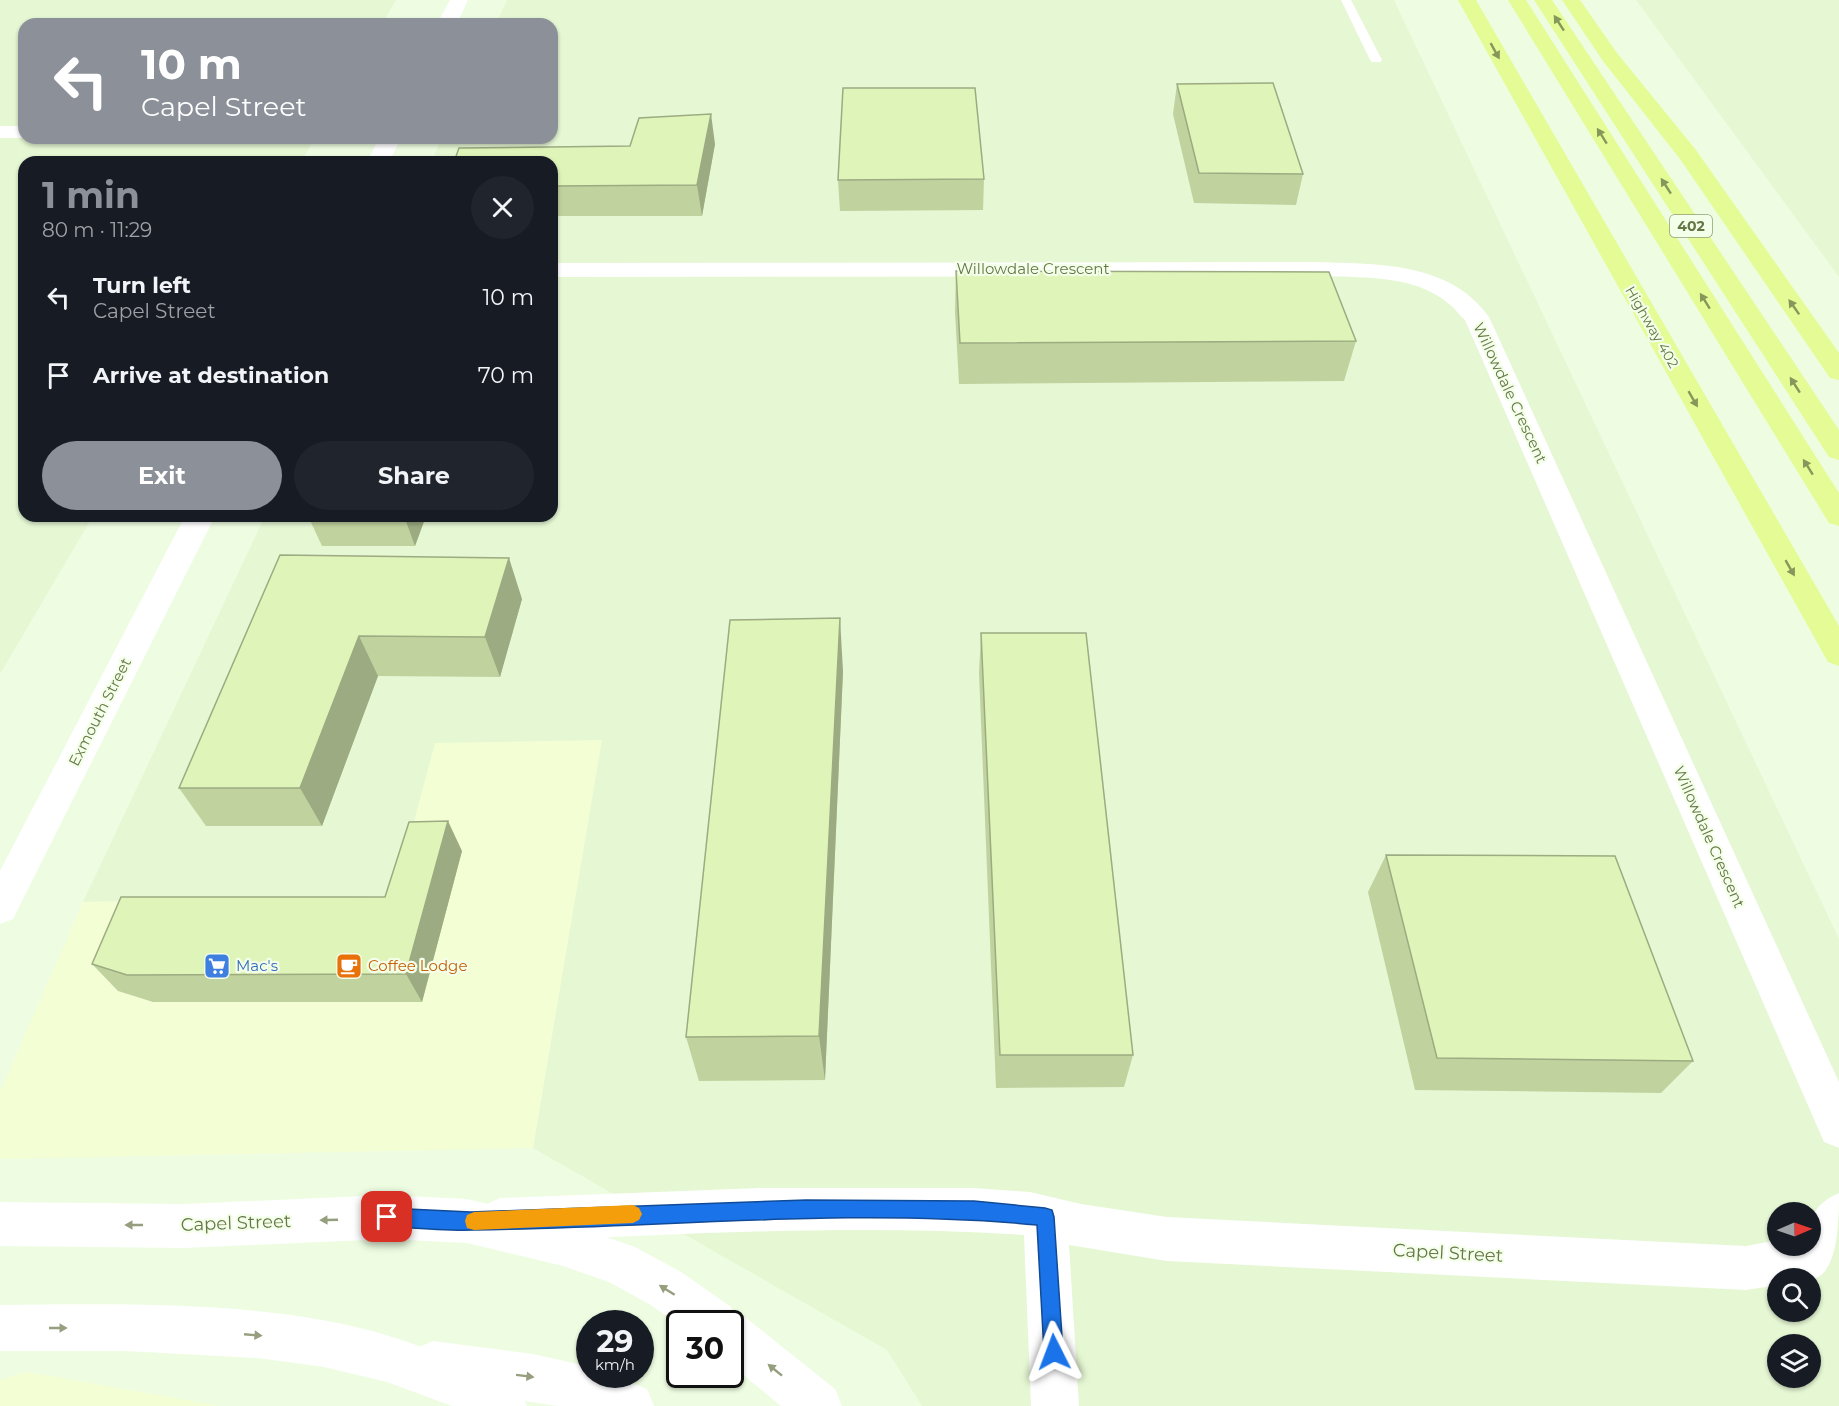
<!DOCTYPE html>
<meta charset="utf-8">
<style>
:root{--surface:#171b24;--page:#20242c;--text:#f1f3f6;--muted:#9ea1a6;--accent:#8c9099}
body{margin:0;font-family:Montserrat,sans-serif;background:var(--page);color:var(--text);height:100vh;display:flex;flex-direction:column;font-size:22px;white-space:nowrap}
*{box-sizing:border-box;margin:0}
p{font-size:20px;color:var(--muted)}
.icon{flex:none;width:33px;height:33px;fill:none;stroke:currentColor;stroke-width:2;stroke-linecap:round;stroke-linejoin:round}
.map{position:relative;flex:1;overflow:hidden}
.panel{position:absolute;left:18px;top:156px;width:540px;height:366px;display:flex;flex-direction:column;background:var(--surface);border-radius:18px;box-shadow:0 2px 4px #0004}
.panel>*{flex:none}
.hud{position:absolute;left:18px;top:18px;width:540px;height:126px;border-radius:18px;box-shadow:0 2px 4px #0004;background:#8c9099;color:#fff;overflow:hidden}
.needle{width:39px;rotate:88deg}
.fabs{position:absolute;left:1767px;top:1202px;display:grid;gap:12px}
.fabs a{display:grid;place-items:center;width:54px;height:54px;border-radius:50%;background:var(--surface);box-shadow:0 2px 4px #0004;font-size:30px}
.speed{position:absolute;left:576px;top:1310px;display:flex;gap:12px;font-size:30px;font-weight:700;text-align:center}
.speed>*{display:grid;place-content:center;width:78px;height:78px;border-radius:50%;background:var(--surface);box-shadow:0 2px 4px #0004;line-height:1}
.speed small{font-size:15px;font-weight:400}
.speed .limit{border:3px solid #111;border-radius:9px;background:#fff;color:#111}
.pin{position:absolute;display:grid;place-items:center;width:51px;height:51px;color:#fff;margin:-26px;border-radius:12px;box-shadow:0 3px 9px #0006}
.me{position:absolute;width:66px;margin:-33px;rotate:357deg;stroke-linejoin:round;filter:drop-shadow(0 0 4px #0008)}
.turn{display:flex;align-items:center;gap:21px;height:126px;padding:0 24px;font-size:27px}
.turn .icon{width:78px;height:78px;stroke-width:2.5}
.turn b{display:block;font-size:42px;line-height:51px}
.round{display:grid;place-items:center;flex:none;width:63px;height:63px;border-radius:32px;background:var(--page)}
.head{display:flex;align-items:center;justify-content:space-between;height:102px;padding:0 24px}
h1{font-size:36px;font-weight:700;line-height:45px;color:var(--accent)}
.cta{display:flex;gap:12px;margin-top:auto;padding:12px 24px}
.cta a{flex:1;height:69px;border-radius:36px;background:var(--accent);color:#fff;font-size:24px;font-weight:700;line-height:69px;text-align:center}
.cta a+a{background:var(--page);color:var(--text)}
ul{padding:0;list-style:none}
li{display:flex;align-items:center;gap:18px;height:78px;padding:0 24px}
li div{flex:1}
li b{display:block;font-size:22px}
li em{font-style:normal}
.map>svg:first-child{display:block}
</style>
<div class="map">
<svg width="1839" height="1406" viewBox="0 0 1839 1406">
<rect width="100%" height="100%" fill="#eefde2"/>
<path fill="#e5f7d3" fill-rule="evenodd" d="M0,0H396L382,24H24V138H315L301,162H24V516H93L0,674Z
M507,0H1394L1839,939V1406H922L887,1350L533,1148L601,740L394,896L83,902L265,516H552V162H431L442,138H552V24H496ZM1778,1212H1810V1245H1778ZM1778,1278H1810V1311H1778ZM1778,1344H1810V1377H1778Z
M1636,0H1839V277Z"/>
<path fill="#f4fed5" d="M602,740L533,1148L0,1159V1092L83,902L394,896L435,743Z
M27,1372L220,1406H0V1380Z"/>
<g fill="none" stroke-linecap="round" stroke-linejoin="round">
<path fill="#fff" fill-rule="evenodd" d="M1341,0H1351L1382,60L1380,62H1372L1370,60Z"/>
<path fill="#fff" fill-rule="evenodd" d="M0,126H24L26,138H0Z
M1314,262C1374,264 1450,261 1489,317L1839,1082V1148L1824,1142L1465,320C1459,315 1455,308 1449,304C1413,273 1358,278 1314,276L552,277V263Z
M760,1188H974L1030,1192L1081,1204L1167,1217L1746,1246L1778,1240V1245H1810C1810,1218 1812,1205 1839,1193C1839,1218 1839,1278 1810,1279C1801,1279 1788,1278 1778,1278V1285L1746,1290L1167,1261L1069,1245L1079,1406H1031L1024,1235C851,1223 674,1235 500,1242L485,1235L478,1220L485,1205L500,1198Z
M433,1341L533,1354L582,1365L590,1367V1374H609L647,1389L654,1406H558L433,1387L417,1380L410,1364L417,1348Z"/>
<path fill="#fff" fill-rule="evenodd" d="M450,0H468L457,24H437Z
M379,138H401L389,162H367Z
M185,516H215L13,919L0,924V871Z
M387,1195L467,1199L563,1222L635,1247L681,1272L731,1307L734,1312L746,1318L835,1389L842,1406H781L730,1364V1323H680V1325L649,1304L609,1282L563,1266L467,1243L387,1239L184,1248L0,1246V1202L184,1204Z
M0,1305C124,1304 270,1300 389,1336C435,1350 477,1369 520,1389L527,1406H452L387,1382L324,1367L258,1358L126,1351H0Z"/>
<path fill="#e5fb96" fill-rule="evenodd" d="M1458,0H1476L1839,626V666L1828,662Z
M1508,0H1526L1839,493V526L1829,523Z
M1534,0H1552L1839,430V460L1829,457Z
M1562,0H1580L1617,53L1696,150L1839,353V380L1830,378L1680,159L1603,61Z"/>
</g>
<path fill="#c0d29e" d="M1177,84L1303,174L1296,205L1194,203L1173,114Z
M715,144L702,216H552V162Z
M984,179L983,210L840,211L838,180Z
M956,271L1356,341L1344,381L959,384L955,312Z
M308,516H426L415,546H322Z
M280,555L522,599L500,677L378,676L322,826H206L179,788Z
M981,633L1133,1055L1124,1087L996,1088L979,673Z
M843,671L825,1080L699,1081L686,1037Z
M462,851L422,1002H153L118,991L92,964L385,897Z
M1386,855L1693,1061L1661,1093L1415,1090L1368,892Z"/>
<path fill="#9cab81" d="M711,114L715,144L702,216L697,185Z
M404,516H426L415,546Z
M509,558L522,599L500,677L485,637Z
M840,618L843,671L825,1080L819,1036Z
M359,636L378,676L322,826L300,788Z
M448,821L462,851L422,1002L406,974Z"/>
<path fill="#dff4b8" stroke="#9cab81" stroke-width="1.5" d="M1273,83L1303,174L1199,173L1177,84Z
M843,88H975L984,179L838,180Z
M711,114L697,185L552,186V162H454L459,148L630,146L639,118Z
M956,271L1329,272L1356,341L960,343Z
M280,555L509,558L485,637L359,636L300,788H179Z
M840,618L819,1036L686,1037L730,620Z
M981,633H1086L1133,1055H1000Z
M448,821L406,974L127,975L92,964L121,897H385L409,822Z
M1386,855L1615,856L1693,1061L1437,1058Z"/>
<defs><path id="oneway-solid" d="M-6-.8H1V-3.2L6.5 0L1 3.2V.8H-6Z" transform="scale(1.5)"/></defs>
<g fill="#86975b">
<use href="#oneway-solid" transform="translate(1559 23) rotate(-123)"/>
<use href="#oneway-solid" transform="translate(1495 51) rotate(61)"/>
<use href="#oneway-solid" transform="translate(1602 136) rotate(-122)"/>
<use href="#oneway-solid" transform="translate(1666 186) rotate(-123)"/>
<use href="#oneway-solid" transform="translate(1705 301) rotate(-122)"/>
<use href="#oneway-solid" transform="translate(1794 307) rotate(-125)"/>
<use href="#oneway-solid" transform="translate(1795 385) rotate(-123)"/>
<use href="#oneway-solid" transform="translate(1693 399) rotate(60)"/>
<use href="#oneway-solid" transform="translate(1808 467) rotate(-122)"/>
<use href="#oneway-solid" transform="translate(1790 568) rotate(60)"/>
</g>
<g fill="#959f7e">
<use href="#oneway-solid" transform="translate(329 1220) rotate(178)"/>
<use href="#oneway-solid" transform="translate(134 1225) rotate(-180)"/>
<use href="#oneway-solid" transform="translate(667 1290) rotate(-148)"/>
<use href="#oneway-solid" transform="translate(58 1328)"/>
<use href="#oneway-solid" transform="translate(253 1335) rotate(5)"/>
<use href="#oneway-solid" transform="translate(775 1370) rotate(-141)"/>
<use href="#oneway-solid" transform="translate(525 1376) rotate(7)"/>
</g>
<path fill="#1a73e8" stroke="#114b97" stroke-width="1.5" d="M806,1200L974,1201L1045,1208L1052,1210L1054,1217L1063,1352L1061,1358L1054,1361L1047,1358L1044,1352L1037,1225C849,1207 661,1228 473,1230C444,1231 415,1228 387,1226L380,1224L378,1217L380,1211L387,1208L471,1212Z"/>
<path fill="#f59e0b" d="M633,1205L639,1208L642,1214L639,1220L633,1223L474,1230L467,1228L465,1221L467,1215L474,1212Z"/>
<defs>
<symbol id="supermarket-square" viewBox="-11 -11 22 22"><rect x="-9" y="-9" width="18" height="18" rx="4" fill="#3f7fe0" stroke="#f3ffe9"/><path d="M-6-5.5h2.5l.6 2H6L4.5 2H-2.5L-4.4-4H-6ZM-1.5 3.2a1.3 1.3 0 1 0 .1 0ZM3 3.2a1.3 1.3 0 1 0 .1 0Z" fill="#fff"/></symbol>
<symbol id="cafe-square" viewBox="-11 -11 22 22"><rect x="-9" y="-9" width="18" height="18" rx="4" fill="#e8710a" stroke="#f3ffe9"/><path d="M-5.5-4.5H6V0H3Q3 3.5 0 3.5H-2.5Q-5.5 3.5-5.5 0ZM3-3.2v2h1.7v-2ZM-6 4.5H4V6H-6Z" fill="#fff"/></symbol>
</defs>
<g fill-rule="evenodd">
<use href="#supermarket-square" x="202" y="951" width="30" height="30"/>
<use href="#cafe-square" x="334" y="951" width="30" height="30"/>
</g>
<g text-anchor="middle" stroke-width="4.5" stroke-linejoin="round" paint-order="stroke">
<rect fill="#f3ffe9" stroke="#919f78" stroke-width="1.5" x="1670" y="215" width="42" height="22" rx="4.5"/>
<g font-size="14" font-weight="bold" fill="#677647">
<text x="1691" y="231">402</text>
</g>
<g font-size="14" fill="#677647" stroke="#f3ffe9">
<text transform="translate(1652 327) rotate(60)" y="5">Highway 402</text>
</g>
<g font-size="15" fill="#677647" stroke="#f3ffe9">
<text x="1033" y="274">Willowdale Crescent</text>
<text transform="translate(1510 393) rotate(65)" y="5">Willowdale Crescent</text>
<text transform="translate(100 712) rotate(-63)" y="5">Exmouth Street</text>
<text transform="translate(1709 837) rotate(66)" y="5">Willowdale Crescent</text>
</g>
<g font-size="15" fill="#366cbe" stroke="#f3ffe9" text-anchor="start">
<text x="236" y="971">Mac's</text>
</g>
<g font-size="15" fill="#c56008" stroke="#f3ffe9" text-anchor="start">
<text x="368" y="971">Coffee Lodge</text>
</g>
<g font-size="18" fill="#677647" stroke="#f3ffe9">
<text transform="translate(236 1223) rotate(-2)" y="6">Capel Street</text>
<text transform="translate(1448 1253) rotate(3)" y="6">Capel Street</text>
</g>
</g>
</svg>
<div class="fabs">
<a><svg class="needle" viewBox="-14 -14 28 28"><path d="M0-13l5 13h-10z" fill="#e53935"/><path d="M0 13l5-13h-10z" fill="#9ea1a6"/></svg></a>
<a><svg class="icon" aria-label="search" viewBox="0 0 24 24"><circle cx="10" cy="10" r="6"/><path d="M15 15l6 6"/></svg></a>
<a><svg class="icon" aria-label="layers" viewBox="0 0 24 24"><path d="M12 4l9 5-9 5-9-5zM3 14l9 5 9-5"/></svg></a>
</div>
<div class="speed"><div>29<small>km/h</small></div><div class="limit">30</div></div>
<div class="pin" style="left:387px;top:1217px;background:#d93025"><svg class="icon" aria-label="arrive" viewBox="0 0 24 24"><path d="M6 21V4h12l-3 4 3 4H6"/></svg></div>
<svg class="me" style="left:1054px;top:1352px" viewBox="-20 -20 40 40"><path d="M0-17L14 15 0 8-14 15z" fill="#1a73e8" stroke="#fff" stroke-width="4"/></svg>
<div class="hud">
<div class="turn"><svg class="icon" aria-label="left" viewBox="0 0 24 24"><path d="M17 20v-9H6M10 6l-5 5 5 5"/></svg><div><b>10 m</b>Capel Street</div></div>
</div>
<section class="panel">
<div class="head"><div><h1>1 min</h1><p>80 m · 11:29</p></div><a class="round"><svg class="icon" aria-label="close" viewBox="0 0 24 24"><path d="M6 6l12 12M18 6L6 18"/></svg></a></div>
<ul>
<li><svg class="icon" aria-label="left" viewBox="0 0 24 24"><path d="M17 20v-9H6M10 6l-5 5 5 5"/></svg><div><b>Turn left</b><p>Capel Street</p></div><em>10 m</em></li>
<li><svg class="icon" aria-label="arrive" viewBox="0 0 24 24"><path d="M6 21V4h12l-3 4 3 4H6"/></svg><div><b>Arrive at destination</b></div><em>70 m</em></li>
</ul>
<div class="cta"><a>Exit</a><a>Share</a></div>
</section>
</div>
